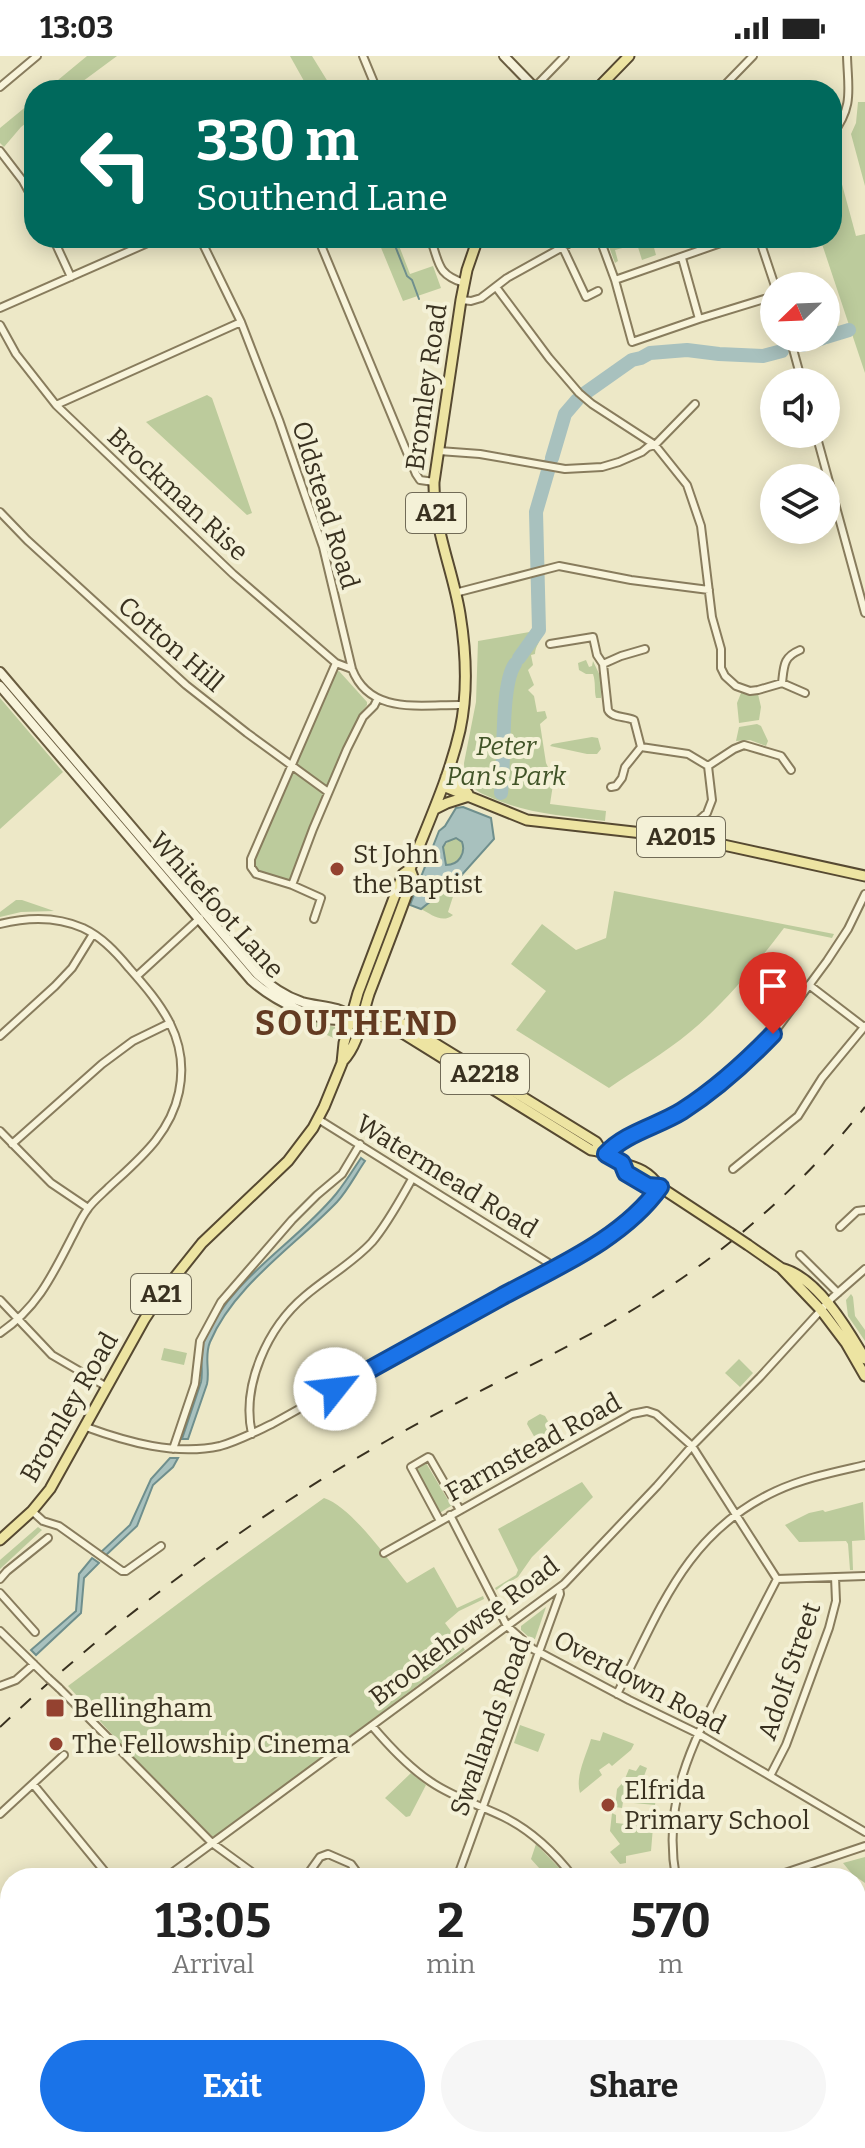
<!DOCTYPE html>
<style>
:root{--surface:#fff;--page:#f6f6f6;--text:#222;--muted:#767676;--accent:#1a73e8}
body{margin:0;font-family:Bitter,serif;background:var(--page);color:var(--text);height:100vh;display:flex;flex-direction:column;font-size:30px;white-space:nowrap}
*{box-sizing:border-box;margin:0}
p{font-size:26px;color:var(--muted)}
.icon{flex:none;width:44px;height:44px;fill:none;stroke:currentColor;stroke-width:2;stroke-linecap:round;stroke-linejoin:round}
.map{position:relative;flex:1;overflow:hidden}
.side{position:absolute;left:0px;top:1812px;width:866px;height:280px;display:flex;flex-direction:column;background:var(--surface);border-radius:32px 32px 0 0;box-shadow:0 4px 20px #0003}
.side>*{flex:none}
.top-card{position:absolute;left:24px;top:24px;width:818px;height:168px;border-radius:32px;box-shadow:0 4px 20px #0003;background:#00695c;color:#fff;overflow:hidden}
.needle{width:52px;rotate:247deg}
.fabs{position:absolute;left:760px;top:216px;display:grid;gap:16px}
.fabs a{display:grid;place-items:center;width:80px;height:80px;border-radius:50%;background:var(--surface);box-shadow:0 4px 20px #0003;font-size:40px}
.pin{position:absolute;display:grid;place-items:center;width:68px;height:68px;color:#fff;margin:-82px -34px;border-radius:50% 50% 50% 0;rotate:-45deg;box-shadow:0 0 8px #0007}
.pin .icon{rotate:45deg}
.me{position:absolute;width:88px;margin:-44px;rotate:61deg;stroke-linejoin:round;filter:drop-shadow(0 0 6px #0008)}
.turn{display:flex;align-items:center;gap:28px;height:168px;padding:0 40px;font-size:36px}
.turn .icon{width:104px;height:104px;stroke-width:2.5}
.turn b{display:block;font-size:56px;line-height:68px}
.eta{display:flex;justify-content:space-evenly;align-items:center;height:136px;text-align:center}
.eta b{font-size:48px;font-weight:700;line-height:56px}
.primary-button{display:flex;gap:16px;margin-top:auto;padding:16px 40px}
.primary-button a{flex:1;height:92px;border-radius:48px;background:var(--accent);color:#fff;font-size:32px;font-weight:700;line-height:92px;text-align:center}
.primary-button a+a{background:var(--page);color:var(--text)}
.status{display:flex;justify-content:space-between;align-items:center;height:56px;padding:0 40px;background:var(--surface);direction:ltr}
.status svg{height:22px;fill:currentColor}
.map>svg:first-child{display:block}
</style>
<div class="status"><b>13:03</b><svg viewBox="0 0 49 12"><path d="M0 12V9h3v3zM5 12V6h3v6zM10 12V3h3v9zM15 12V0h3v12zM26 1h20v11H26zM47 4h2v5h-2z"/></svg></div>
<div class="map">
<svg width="865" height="2092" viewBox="0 0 865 2092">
<rect width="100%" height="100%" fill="#ede8c7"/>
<path fill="#bccb9c" d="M87,0H117L71,34H46Z
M290,0H312L333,34H309Z
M34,44V61L21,71L4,91L0,87V72Z
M858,46H865V130L851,78L856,67Z
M833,95L856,180L865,178V317L820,182H832Z
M377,182H396L410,218L433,210L441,232L403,245Z
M608,182H670L653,188L656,199L642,204L637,188L615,194L618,205L615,207L607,185Z
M207,339L212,342L252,457L247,459L146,366Z
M541,574C543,584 535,589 535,598L531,599L533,609L528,614L534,629L528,634L534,640L537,656L545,655L547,662L540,668L546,707L549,713L553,714L554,722L550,748L606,755L605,765C567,760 530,758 494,743C486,739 478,737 472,730C466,724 464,716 464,707L476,646L478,585Z
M586,604L589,611L592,610L593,605L602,624L601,642H596C594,634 596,627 593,618H586L579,614L578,607Z
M339,615L367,646V649L361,657L323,740L291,825L288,826L258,816L254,806L335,616Z
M741,637L758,638L761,651L759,664L739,667L737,647Z
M0,642L63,716L0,773Z
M757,668L761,670L768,685L766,690L750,684L736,685L739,671Z
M592,681L598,682L601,693L597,698H587L550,690L552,688Z
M458,782L462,786L463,799L451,809H446L443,791L451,783Z
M459,822L448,856L453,859C442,868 431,858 421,853Z
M614,835L834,878L832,882L784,872C756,909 726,946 690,976C665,997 635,1014 609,1032L516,974L546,935L511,908L542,868L576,894L606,882Z
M16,844H22L54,855L21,856L0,861V856Z
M292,961L335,971L339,977L336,983L304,969Z
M851,1238L853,1241L855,1260L865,1274V1285L848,1260L846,1244Z
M164,1292L187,1297L184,1309L161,1304Z
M739,1303L753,1317L740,1331L725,1317Z
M540,1358L545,1360L561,1389L544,1398L527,1368L528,1365Z
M426,1407L448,1444L451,1443L454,1448L438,1458L434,1452L437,1450L416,1414Z
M582,1426L593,1441L532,1501L518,1521L496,1534L495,1532L516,1519L518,1514L498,1473Z
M324,1442C352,1451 388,1504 407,1527L434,1511L457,1552L483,1540L484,1543L459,1555L445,1567L465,1594L246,1758L216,1780H212L140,1709L68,1630L207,1526Z
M863,1446L865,1484L852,1485L853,1514H850L848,1488L846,1485L799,1486L785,1469L809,1457L823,1454L825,1456Z
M38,1471L42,1474L0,1513V1504Z
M546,1551L535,1583L532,1584L521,1574V1570Z
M520,1669L545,1678L538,1696L514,1687Z
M603,1676L634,1688L631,1694L612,1710L609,1707L599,1714L602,1719L580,1737C575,1720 586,1700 591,1683L600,1685Z
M640,1709L647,1712L644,1720L658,1725L655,1749L623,1746L622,1752L615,1751L617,1733L624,1725L629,1713L636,1715Z
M411,1717L426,1729L410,1760L406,1761L385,1742Z
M612,1757L616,1759V1767L653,1771L651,1795L626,1800V1807L620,1808L610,1796L620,1788L610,1775Z
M536,1788L566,1819L548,1822L531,1803Z
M865,1801V1827L852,1818L843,1807Z
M0,2020L7,2025L10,2023V2061L0,2056Z
M16,2082H41L43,2092H16L18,2087L14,2085Z
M273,2082H304L310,2087L308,2092H274Z
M778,2082H813L812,2092H773Z"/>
<path fill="#a8c1be" stroke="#6f8f8d" stroke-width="2" fill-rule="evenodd" d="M463,751L491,762L494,783L459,822L421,853L410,849L439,775L445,770L456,752ZM456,782L462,786C466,797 459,809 446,809L443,791L446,786Z
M361,1102L365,1105C356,1118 348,1134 337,1146C296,1189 234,1229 210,1286C204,1300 210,1314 207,1328L188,1383H182L201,1326C204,1312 198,1297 204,1284C232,1221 294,1189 336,1138C345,1127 353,1114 361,1102Z
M170,1402H178L173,1411L153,1429L137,1470L105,1500L100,1497L130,1469L151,1423Z
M92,1502L99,1507L84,1522L81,1557L36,1599L31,1594L76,1555L79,1518Z"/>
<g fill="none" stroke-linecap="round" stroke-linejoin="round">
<path stroke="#6f8f8d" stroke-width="2" d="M392,182L407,220L412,224L419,243"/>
<path stroke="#a8c1be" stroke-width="14" d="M826,281L849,274
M802,289L823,282
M581,340L632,304L641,302L650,297L687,294L719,298L763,300L782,295
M552,402L565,358L577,344
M519,602L539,574L536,456L550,408
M501,737C505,707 500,629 515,608"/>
<defs>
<path id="street" d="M363,0L377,34
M0,31L37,0
M534,32L565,0
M720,34L753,0
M832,79C854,50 848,34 847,0
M0,95L23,125L34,145
M53,182L71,221
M200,182L241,266L279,364L323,491L352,613C370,660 422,648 464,649
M318,182L416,418L420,424L434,426
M430,182C440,207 436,218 464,227
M759,182L775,230
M601,186L615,224L632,286L699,263L682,202
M562,190L586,241L598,235
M615,224L735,182
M496,231L549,302L579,337L592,348L655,389L687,429L701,470L712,561L721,593V612L725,620L736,630L750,635L758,634L782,627L805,637
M461,244L471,245L481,242L507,222L579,182
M0,252L159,182
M699,263L774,240
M0,269L16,298L56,349L233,518L336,607L352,613
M790,282L802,326
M56,349L241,266
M816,378L865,557
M439,395L480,398L565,413L602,411L619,406L642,396L648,391L655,389L695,348
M0,456L27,484L186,629L247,677L328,736
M455,537L559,510L631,524L709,534
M550,588L593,581L597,599L603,608
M645,593L621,600L603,608L608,654C612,662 625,660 634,664L641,691L688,698L708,710
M336,607L251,803V811L256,818L292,829L313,773L347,693L363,661L374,650L377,644
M782,627C784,610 783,601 800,594
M708,710L734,693L744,689L781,700L791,714
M611,731L616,730L622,722L625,711L641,691
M696,783L699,764L707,757L712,744L708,710
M292,829L321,842L314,863
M0,868C28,861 56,860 83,872C102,881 116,896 129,912C161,948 190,983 179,1036C170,1079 138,1104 108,1132C101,1139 92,1146 87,1154C81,1162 77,1172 72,1181C52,1220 37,1252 0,1277
M137,920L200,862
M809,929L864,971
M0,980L55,930L72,912L93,878
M318,1063L555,1211
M0,1075L51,1127L88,1152
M12,1088L102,1008L133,985L170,967
M606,1098L613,1090L681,1056L740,1011L773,978L827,905L848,873L865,838
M733,1113L798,1060L822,1022L865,970
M840,1171L857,1155L865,1154
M800,1199L838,1237
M0,1244L52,1299L107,1331
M86,1371C127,1386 176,1400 220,1390C238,1385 255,1376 272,1368L613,1178L637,1158L660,1131
M252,1378C241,1329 268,1271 305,1240C327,1221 353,1207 372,1186C388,1167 400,1144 412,1123
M173,1393L195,1328L200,1285L221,1246L292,1164L317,1139L342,1118L360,1088
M32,1455L43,1465L59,1470L122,1515H126L161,1490
M450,1459L507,1570L533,1593L629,1644L697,1677L865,1776
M440,1465L411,1411L428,1401L430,1402L460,1454
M384,1497L632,1358L647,1355L656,1358L692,1390L777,1523L865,1520
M0,1523L7,1515L48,1482
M0,1537L35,1576
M0,1575L48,1622
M0,1630L16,1624L34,1608
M59,1632L212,1787L260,1822
M617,1638C660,1555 685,1477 776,1435C804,1422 835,1416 865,1409
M372,1670C389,1690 408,1711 431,1726C453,1741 479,1749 504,1761C532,1775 555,1797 574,1822
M770,1720L786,1689L829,1572L836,1545L835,1521
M33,1728L110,1822
M0,1758L64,1699
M165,1822L564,1528L657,1430L692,1390L760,1321L832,1242L865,1213
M305,1822L320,1801L328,1798L351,1808L359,1819
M457,1822L560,1538L559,1532
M676,1822C662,1745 692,1688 726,1622C743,1589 760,1556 777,1523
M770,1822L865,1790
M0,1887L10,1897
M0,1958L10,1947
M856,2057L865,1956
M82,2082L85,2092
M227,2082L228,2092
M626,2082L640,2092
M359,2092L363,2082
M548,2092L552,2082
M655,2092L662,2082
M735,2092L740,2082
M853,2092L854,2082"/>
<path id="secondary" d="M504,0L537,34
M0,616L257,918C271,930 284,940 302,946C319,951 340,949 352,962
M0,630L251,924C272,943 324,972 352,962"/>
<path id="primary" d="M596,34L629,0
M446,721L458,726L468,738
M443,730L527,764L696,783L865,820
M435,753L447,747L469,740
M361,962C375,957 391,962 405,969L596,1086L601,1094
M363,963C375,972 391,971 404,978L591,1094C604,1094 610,1103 621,1107C639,1112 648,1115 660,1131L730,1177
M342,1006C360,987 361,962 369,938C384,899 399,860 413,821L410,813
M622,1107C629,1122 643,1129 660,1131
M748,1189L781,1212L821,1254L846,1287L865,1320
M781,1212C817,1221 847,1272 865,1303
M0,1484L32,1455L50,1433L144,1264L159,1241L202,1187L288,1105L313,1072L324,1051L342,1007L344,987L358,937L403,818L410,813C428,767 449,722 460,674C468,637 466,595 460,558C453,514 433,471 434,426L461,244L467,214L478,182"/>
</defs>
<use href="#street" stroke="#887c5d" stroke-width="10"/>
<use href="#secondary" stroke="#6a5d40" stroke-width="12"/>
<use href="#primary" stroke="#564931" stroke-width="13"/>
<use href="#street" stroke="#f8f4db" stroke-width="6"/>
<use href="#secondary" stroke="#f8f4db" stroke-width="8"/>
<use href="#primary" stroke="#ede4a2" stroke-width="9"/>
<path stroke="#393120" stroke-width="2" stroke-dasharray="14 14" stroke-linecap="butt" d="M0,1671C116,1562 250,1462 388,1384C471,1337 558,1299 639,1250C725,1198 802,1130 865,1051"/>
<defs>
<path id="street-bridge" d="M48,1622L59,1632"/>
<path id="primary-bridge" d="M730,1177L748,1189"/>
</defs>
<use href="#street-bridge" stroke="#887c5d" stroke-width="10" stroke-linecap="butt"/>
<use href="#primary-bridge" stroke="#564931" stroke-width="13" stroke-linecap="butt"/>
<use href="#street-bridge" stroke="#f8f4db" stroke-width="6"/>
<use href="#primary-bridge" stroke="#ede4a2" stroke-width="9"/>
</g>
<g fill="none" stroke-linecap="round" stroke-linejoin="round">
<defs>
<path id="route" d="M335,1333C390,1302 445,1272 501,1241C556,1211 623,1183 660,1131L648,1130L626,1117L622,1107L606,1098C625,1077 658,1070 682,1055C716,1033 745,1007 773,978"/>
</defs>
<use href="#route" stroke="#114b97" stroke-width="20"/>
<use href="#route" stroke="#1a73e8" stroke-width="14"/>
</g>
<g fill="#944230" stroke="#f4f1d7" stroke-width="3">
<circle cx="337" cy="813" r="8"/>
<rect x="45" y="1642" width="20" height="20" rx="4"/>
<circle cx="56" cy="1688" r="8"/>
<circle cx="608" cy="1749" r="8"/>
</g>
<g text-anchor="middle" stroke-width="8" stroke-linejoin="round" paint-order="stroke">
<g fill="#f4f1d7" stroke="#716b57" stroke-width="2">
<rect x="406" y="437" width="60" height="40" rx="6"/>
<rect x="637" y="761" width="88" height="40" rx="6"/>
<rect x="441" y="998" width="88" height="40" rx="6"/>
<rect x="131" y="1218" width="60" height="40" rx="6"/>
</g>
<g font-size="24" font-weight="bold" fill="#393120">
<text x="436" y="465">A21</text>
<text x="681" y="789">A2015</text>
<text x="485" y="1026">A2218</text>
<text x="161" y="1246">A21</text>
</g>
<g font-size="26" fill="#393120" stroke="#f4f1d7">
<text transform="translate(426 331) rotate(-82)" y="9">Bromley Road</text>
<text transform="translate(178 438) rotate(43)" y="9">Brockman Rise</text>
<text transform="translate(326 449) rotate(73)" y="9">Oldstead Road</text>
<text transform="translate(171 588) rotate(41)" y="9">Cotton Hill</text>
<text transform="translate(217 849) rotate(48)" y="9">Whitefoot Lane</text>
<text transform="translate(447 1120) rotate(32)" y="9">Watermead Road</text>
<text transform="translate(69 1351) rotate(-60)" y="9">Bromley Road</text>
<text transform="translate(533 1391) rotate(-29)" y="9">Farmstead Road</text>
<text transform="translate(464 1575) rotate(-37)" y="9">Brookehowse Road</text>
<text transform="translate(789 1615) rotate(-71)" y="9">Adolf Street</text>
<text transform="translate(640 1626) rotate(28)" y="9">Overdown Road</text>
<text transform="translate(490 1670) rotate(-70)" y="9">Swallands Road</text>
</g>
<g font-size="26" font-style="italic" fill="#415428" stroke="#f4f1d7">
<text x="506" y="699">Peter<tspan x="506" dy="30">Pan's Park</tspan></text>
</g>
<g font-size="26" fill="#393120" stroke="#f4f1d7" text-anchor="start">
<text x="353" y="807">St John<tspan x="353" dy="30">the Baptist</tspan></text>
<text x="73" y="1661">Bellingham</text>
<text x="72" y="1697">The Fellowship Cinema</text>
<text x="624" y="1743">Elfrida<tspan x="624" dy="30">Primary School</tspan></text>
</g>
<g font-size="34" font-weight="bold" letter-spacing="2" fill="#633b22" stroke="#f4f1d7">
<text x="357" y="979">SOUTHEND</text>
</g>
</g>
</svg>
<div class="fabs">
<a><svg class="needle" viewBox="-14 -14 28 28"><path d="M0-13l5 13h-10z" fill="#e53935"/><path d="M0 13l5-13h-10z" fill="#767676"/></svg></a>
<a><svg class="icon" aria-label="sound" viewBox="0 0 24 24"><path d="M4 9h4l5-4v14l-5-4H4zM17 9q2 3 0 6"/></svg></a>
<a><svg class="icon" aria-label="layers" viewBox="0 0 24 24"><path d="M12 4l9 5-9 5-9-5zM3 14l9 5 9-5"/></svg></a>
</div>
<div class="pin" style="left:773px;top:978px;background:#d93025"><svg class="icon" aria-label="arrive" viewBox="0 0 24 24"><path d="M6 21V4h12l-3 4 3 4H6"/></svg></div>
<svg class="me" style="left:335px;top:1333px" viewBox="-20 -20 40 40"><circle r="19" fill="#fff"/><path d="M0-13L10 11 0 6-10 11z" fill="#1a73e8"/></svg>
<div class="top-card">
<div class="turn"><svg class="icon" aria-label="left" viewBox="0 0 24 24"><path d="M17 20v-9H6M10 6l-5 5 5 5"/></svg><div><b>330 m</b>Southend Lane</div></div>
</div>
<section class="side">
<div class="eta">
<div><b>13:05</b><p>Arrival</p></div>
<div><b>2</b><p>min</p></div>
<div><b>570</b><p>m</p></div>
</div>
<div class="primary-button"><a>Exit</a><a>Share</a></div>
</section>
</div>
